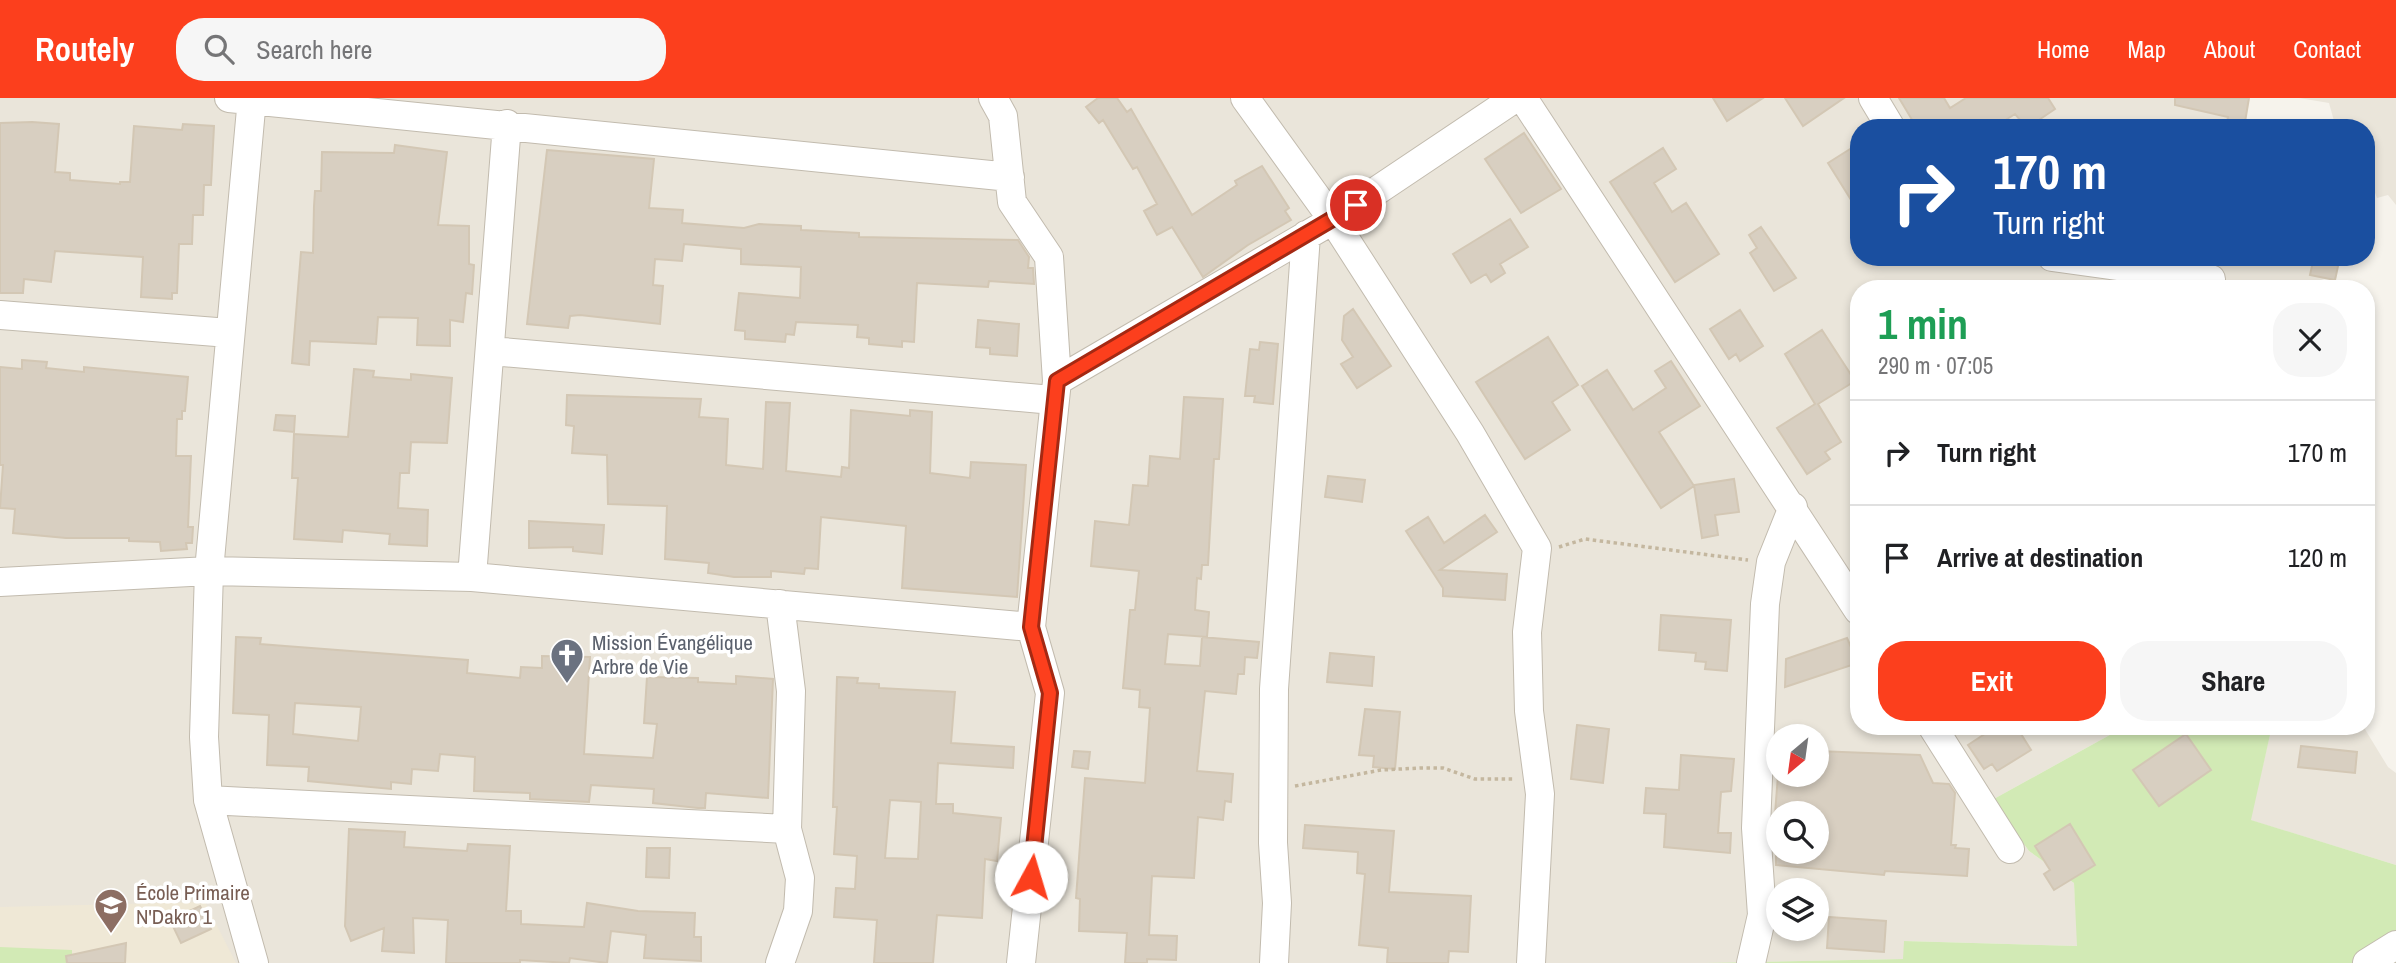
<!DOCTYPE html>
<meta charset="utf-8">
<style>
:root{--surface:#fff;--page:#f6f6f6;--text:#202124;--muted:#757577;--line:#e0e0e0;--accent:#fc3f1d}
body{margin:0;font-family:"Archivo Narrow",sans-serif;background:var(--page);color:var(--text);height:100vh;display:flex;flex-direction:column;font-size:26px;white-space:nowrap}
*{box-sizing:border-box;margin:0}
p{font-size:23px;color:var(--muted)}
.icon{flex:none;width:38px;height:38px;fill:none;stroke:currentColor;stroke-width:2;stroke-linecap:round;stroke-linejoin:round}
.map{position:relative;flex:1;overflow:hidden}
.drawer{position:absolute;left:1850px;top:182px;width:525px;height:455px;display:flex;flex-direction:column;background:var(--surface);border-radius:28px;box-shadow:0 4px 10px #0003}
.drawer>*{flex:none}
.top-card{position:absolute;left:1850px;top:21px;width:525px;height:147px;border-radius:28px;box-shadow:0 4px 10px #0003;background:#1a4fa0;color:#fff;overflow:hidden}
.needle{width:46px;rotate:209deg}
.tools{position:absolute;left:1766px;top:626px;display:grid;gap:14px}
.tools a{display:grid;place-items:center;width:63px;height:63px;border-radius:50%;background:var(--surface);box-shadow:0 4px 10px #0003;font-size:35px}
.pin{position:absolute;display:grid;place-items:center;width:60px;height:60px;color:#fff;margin:-30px;border:4px solid #fff;border-radius:50%;box-shadow:0 2px 7px #0007}
.me{position:absolute;width:77px;margin:-38px;rotate:6deg;stroke-linejoin:round;filter:drop-shadow(0 0 5px #0008)}
.turn{display:flex;align-items:center;gap:24px;height:147px;padding:0 28px;font-size:32px}
.turn .icon{width:91px;height:91px;stroke-width:2.5}
.turn b{display:block;font-size:49px;line-height:60px}
.round{display:grid;place-items:center;flex:none;width:74px;height:74px;border-radius:28px;background:var(--page)}
.summary{display:flex;align-items:center;justify-content:space-between;height:119px;padding:0 28px}
h1{font-size:42px;font-weight:700;line-height:52px;color:#1e9e55}
.action{display:flex;gap:14px;margin-top:auto;padding:14px 28px}
.action a{flex:1;height:80px;border-radius:28px;background:var(--accent);color:#fff;font-size:28px;font-weight:700;line-height:80px;text-align:center}
.action a+a{background:var(--page);color:var(--text)}
ul{padding:0;list-style:none}
li{display:flex;align-items:center;gap:21px;height:105px;padding:0 28px;border-top:2px solid var(--line)}
li div{flex:1}
li b{display:block;font-size:26px}
li em{font-style:normal}
header{display:flex;align-items:center;gap:42px;box-sizing:border-box;height:98px;padding:0 35px;background:var(--accent);color:#fff}
header strong{font-size:33px}
nav{display:flex;gap:38px;margin-inline-start:auto;font-size:24px}
.search{width:490px;height:63px;background:var(--page);display:flex;align-items:center;gap:18px;box-sizing:border-box;padding:0 24px;border-radius:28px;color:var(--muted);font-size:26px}
.map>svg:first-child{display:block}
</style>
<header>
<strong>Routely</strong>
<div class="search"><svg class="icon" aria-label="search" viewBox="0 0 24 24"><circle cx="10" cy="10" r="6"/><path d="M15 15l6 6"/></svg>Search here</div>
<nav><a>Home</a><a>Map</a><a>About</a><a>Contact</a></nav>
</header>
<div class="map">
<svg width="2396" height="865" viewBox="0 0 2396 865">
<rect width="100%" height="100%" fill="#f6f3ec"/>
<path fill="#eae5da" fill-rule="evenodd" d="M0,0H2244L2239,30H1858V159H2337L2333,178L2294,191H1858V628H2126L1992,702L2029,753L2074,785L2078,848L1905,843L1904,861L1704,865H0ZM1778,639H1816V677H1778ZM1778,716H1816V754H1778ZM1778,793H1816V831H1778Z
M2299,0H2396V107L2388,97L2377,100L2366,71V30H2336L2329,5Z
M2272,628H2363L2388,669L2396,675V767L2250,722Z"/>
<path fill="#efe8d6" d="M205,804L236,865H0V809Z"/>
<path fill="#d2eab5" d="M2126,628H2272L2251,722L2396,767V865H1704L1903,861L1904,843L2077,848L2074,785L2029,753L1992,702Z
M0,849L72,852V865H0Z"/>
<path fill="#d8cfc1" stroke="#d3c7b4" stroke-width="2" fill-rule="evenodd" d="M1098,0H1117L1127,14L1131,11L1192,117L1237,87L1235,83L1262,68L1289,110L1285,113L1291,122L1248,147L1203,179L1172,129L1157,137L1144,113L1157,106L1137,69L1133,71L1103,22L1099,25L1086,9Z
M1713,0H1763L1727,23Z
M1785,0H1844L1803,28Z
M1899,0H1944L1950,10L1966,0H2048L2055,11L2027,30L2015,16L1993,30H1917Z
M2175,0H2249L2244,30H2226L2228,19L2175,7Z
M32,24L59,26L55,74L70,75V82L120,86V84H130L134,28L182,32L183,26L214,28L211,87H204L203,117H193L192,146H179L177,195H172V201L141,199L143,159L55,153L51,184L24,181L23,195H0V25Z
M1524,35L1561,91L1521,115L1485,61Z
M1858,46V113L1828,65Z
M395,47L447,54L438,127L469,128V166L474,167L472,196L466,195L463,224L450,222V248L417,247L418,220L378,219L376,246L310,243L309,267L292,265L301,154L313,155L314,108L315,93H321L322,54L394,55Z
M1663,50L1676,71L1654,85L1672,114L1686,105L1719,156L1675,184L1610,84Z
M547,52L654,61L649,110L683,112L682,125L744,130L759,126L801,128V132L859,135V139L1018,142L1029,159L1028,170H1033L1034,186L989,183L988,189L917,185L914,244L902,243V249L869,246V240L857,239L858,227L796,224L794,237L786,236L785,244L745,241V233L735,232L739,195L800,200L801,169L741,166V151L684,146L682,163L655,161L653,187L663,188L660,226L580,217L570,218L568,230L527,226Z
M1510,121L1528,149L1500,166L1505,175L1491,184L1486,176L1471,185L1453,156Z
M1761,129L1796,180L1774,193L1750,155L1757,150L1749,137Z
M2314,159H2340L2335,182L2310,177Z
M1353,211L1391,268L1357,290L1341,266L1353,259L1342,242L1344,218Z
M1740,212L1763,248L1740,263L1736,256L1729,261L1710,231Z
M978,222L1019,226L1017,258L990,256V250L976,249Z
M1822,232L1855,283L1818,306L1841,344L1825,354L1830,361L1807,376L1777,330L1815,306L1785,256Z
M1548,239L1578,287L1552,304L1570,332L1525,361L1476,284Z
M1260,244L1278,246L1273,306L1254,304L1255,298H1245L1250,251L1259,252Z
M22,262L47,264L46,270L84,274V269L188,279L185,313H182V321H177L176,358H191L188,429H193L192,445H186L187,451L161,453L160,444L129,443V440H66L13,435L15,411L0,410L3,367H0V269L22,271Z
M1671,263L1700,308L1659,334L1694,388L1661,410L1582,288L1607,272L1633,312L1666,290L1655,273Z
M354,271L374,273L373,279L411,282V276L452,280L447,345L411,344L409,375H400L398,410L428,412L427,448L389,446L390,436L343,432L342,444L294,441L298,380H292L294,336L348,339Z
M567,297L701,301L699,319L728,321L726,367L763,371L766,304L790,305L786,373L841,379L842,369L849,370L851,312L910,318V312L932,314L930,375L970,380L971,364L1026,367L1017,499L902,490L906,428L821,419L818,471L805,470L804,476L771,473V479H734L708,475L709,465L665,461L667,408L608,406L607,357L572,355L574,328L566,327Z
M1184,299L1223,301L1219,361H1214L1208,467H1202L1201,481L1197,480L1195,512L1209,514L1207,539L1168,536L1165,566L1200,568L1202,539L1259,544L1257,560L1245,559L1244,576H1238L1236,596L1205,593L1197,673L1233,676L1231,704L1225,703L1223,722L1198,719L1194,780L1152,778L1149,837L1177,838L1176,862L1147,861V865H1125L1127,835L1079,833L1080,801L1076,800L1085,680L1145,685L1150,610L1139,609L1140,592L1123,590L1130,512H1135L1139,473L1091,468L1095,423L1129,427L1133,387L1148,388L1150,358L1180,361Z
M276,317L295,318L294,334L274,332Z
M1328,378L1365,382L1362,404L1325,399Z
M1734,381L1739,414L1715,417L1718,437L1702,440L1694,387Z
M1485,417L1497,434L1440,472L1507,476L1505,502L1443,498V490L1406,433L1428,419L1444,445Z
M529,423L604,427L602,456L573,453V449L529,450Z
M1661,517L1731,522L1727,573L1705,571L1706,564L1695,563L1696,555L1659,552Z
M236,539L261,540L260,546L285,548L468,562L467,575L520,580L521,569L542,570V558L590,559L584,656L653,660L657,626L644,625L647,579L698,580V584L736,586V578L773,581L768,700L706,695L705,710H698L653,705L654,691L591,687L589,704L530,701V695L474,693L475,659L440,656L438,673L412,671L411,686L391,684V691L308,683L309,669L267,667L269,617L233,615ZM295,605L361,609L358,643L293,636Z
M1847,540L1858,565L1785,589L1786,561Z
M1330,555L1374,559L1372,588L1327,584Z
M837,579L858,580L857,585L879,586V590L955,594L951,645L1014,649L1013,670L938,665L936,706H953V715L1001,720L997,763L985,761L982,820L937,817L933,865H874L877,822L834,819L836,790L855,791L857,758L834,756L837,709H833ZM890,702L921,704L918,761L885,760Z
M1365,611L1400,614L1395,671L1373,669L1374,658L1359,657Z
M1577,627L1609,631L1603,685L1571,681Z
M1997,628H2016L2031,652L1997,673L1992,666L1984,671L1968,647Z
M2186,636L2211,672L2159,708L2133,672Z
M2301,648L2357,654L2355,675L2298,669Z
M1074,653L1090,654L1088,671L1072,669Z
M1816,653L1920,657L1933,685L1949,686L1955,695L1951,747H1956L1955,750L1969,751L1967,778L1885,773L1884,777L1776,767V754H1816V716H1775L1778,677H1816Z
M1681,657L1734,661L1731,693L1721,694L1718,735H1731L1730,755L1664,749L1666,716L1644,715L1646,690L1679,692Z
M2070,726L2095,767L2054,792L2044,776L2050,772L2035,748Z
M1305,727L1394,733L1389,794L1471,798L1468,854L1449,853L1448,865H1387L1388,850L1359,847L1365,776L1357,775L1358,754L1303,750Z
M349,731L405,734L404,749L467,753L468,746L510,748L506,813H521V826L584,829L587,805L638,813L695,815L694,839H701V863L644,860L646,837L611,833L607,865L570,860L569,865L520,862V865H446L448,822L413,820L414,855L382,853L384,830L351,843L345,828Z
M647,750H670L669,780L646,779Z
M200,808L211,831L181,845L170,822Z
M1829,819L1886,823L1884,854L1827,850Z
M126,845L125,865H67L66,858Z"/>
<g fill="none" stroke-linecap="round" stroke-linejoin="round">
<defs>
<path id="minor" d="M229,0L1010,79
M252,0L209,473L204,639L208,702L254,865
M993,0L1003,18L1012,104L1049,159L1057,283L1031,529L1050,595L1021,865
M1245,0L1333,122L1470,335L1537,450L1527,534L1529,613L1540,696L1531,865
M1523,0L1858,512
M1873,0L1891,30
M2052,159L2211,181
M0,217L229,235
M491,253L1053,302
M1057,283L1333,122L1515,0
M472,479L507,26
M0,484L209,473L472,479L1031,529
M780,506L791,593L787,731L800,780L798,813L780,865
M1932,628L2010,751
M208,702L787,731
M1274,865L1277,805L1273,745L1274,591L1306,137
M1751,865L1762,817L1756,730L1765,506L1771,464L1793,409
M2367,865L2396,847"/>
</defs>
<use href="#minor" stroke="#c2bbae" stroke-width="30"/>
<path stroke="#c4b79f" stroke-width="3.5" stroke-dasharray="3.5 3.5" stroke-linecap="butt" d="M1559,449L1585,441L1748,462
M1295,688L1381,672L1420,670H1443L1475,681H1515"/>
<use href="#minor" stroke="#fff" stroke-width="28"/>
</g>
<g fill="none" stroke-linecap="round" stroke-linejoin="round">
<defs>
<path id="route" d="M1031,779L1050,595L1031,529L1057,283L1356,107"/>
</defs>
<use href="#route" stroke="#a42913" stroke-width="18"/>
<use href="#route" stroke="#fc3f1d" stroke-width="12"/>
</g>
<defs>
<symbol id="church-pin" viewBox="-11 -11 22 30"><path d="M0 17L-7.5 6A9.5 9.5 0 1 1 7.5 6Z" fill="#6b7280" stroke="#fff"/><path d="M-1.2-6h2.4v3.5h3.3v2.4h-3.3V6h-2.4V-.1h-3.3v-2.4h3.3Z" fill="#fff"/></symbol>
<symbol id="school-pin" viewBox="-11 -11 22 30"><path d="M0 17L-7.5 6A9.5 9.5 0 1 1 7.5 6Z" fill="#8d6e63" stroke="#fff"/><path d="M0-5L7-2L0 1L-7-2ZM-4 1L0 2.5L4 1V4Q0 6-4 4Z" fill="#fff"/></symbol>
</defs>
<g fill-rule="evenodd">
<use href="#church-pin" x="548" y="538" width="38" height="52"/>
<use href="#school-pin" x="92" y="788" width="38" height="52"/>
</g>
<g text-anchor="middle" stroke-width="7" stroke-linejoin="round" paint-order="stroke">
<g font-size="21" fill="#5b616d" stroke="#fff" text-anchor="start">
<text x="592" y="552">Mission Évangélique<tspan x="592" dy="24">Arbre de Vie</tspan></text>
</g>
<g font-size="21" fill="#785e54" stroke="#fff" text-anchor="start">
<text x="136" y="802">École Primaire<tspan x="136" dy="24">N'Dakro 1</tspan></text>
</g>
</g>
</svg>
<div class="tools">
<a><svg class="needle" viewBox="-14 -14 28 28"><path d="M0-13l5 13h-10z" fill="#e53935"/><path d="M0 13l5-13h-10z" fill="#757577"/></svg></a>
<a><svg class="icon" aria-label="search" viewBox="0 0 24 24"><circle cx="10" cy="10" r="6"/><path d="M15 15l6 6"/></svg></a>
<a><svg class="icon" aria-label="layers" viewBox="0 0 24 24"><path d="M12 4l9 5-9 5-9-5zM3 14l9 5 9-5"/></svg></a>
</div>
<div class="pin" style="left:1356px;top:107px;background:#d93025"><svg class="icon" aria-label="arrive" viewBox="0 0 24 24"><path d="M6 21V4h12l-3 4 3 4H6"/></svg></div>
<svg class="me" style="left:1031px;top:779px" viewBox="-20 -20 40 40"><circle r="19" fill="#fff"/><path d="M0-13L10 11 0 6-10 11z" fill="#fc3f1d"/></svg>
<div class="top-card">
<div class="turn"><svg class="icon" aria-label="right" viewBox="0 0 24 24"><path d="M7 20v-9h11M14 6l5 5-5 5"/></svg><div><b>170 m</b>Turn right</div></div>
</div>
<section class="drawer">
<div class="summary"><div><h1>1 min</h1><p>290 m · 07:05</p></div><a class="round"><svg class="icon" aria-label="close" viewBox="0 0 24 24"><path d="M6 6l12 12M18 6L6 18"/></svg></a></div>
<ul>
<li><svg class="icon" aria-label="right" viewBox="0 0 24 24"><path d="M7 20v-9h11M14 6l5 5-5 5"/></svg><div><b>Turn right</b></div><em>170 m</em></li>
<li><svg class="icon" aria-label="arrive" viewBox="0 0 24 24"><path d="M6 21V4h12l-3 4 3 4H6"/></svg><div><b>Arrive at destination</b></div><em>120 m</em></li>
</ul>
<div class="action"><a>Exit</a><a>Share</a></div>
</section>
</div>
